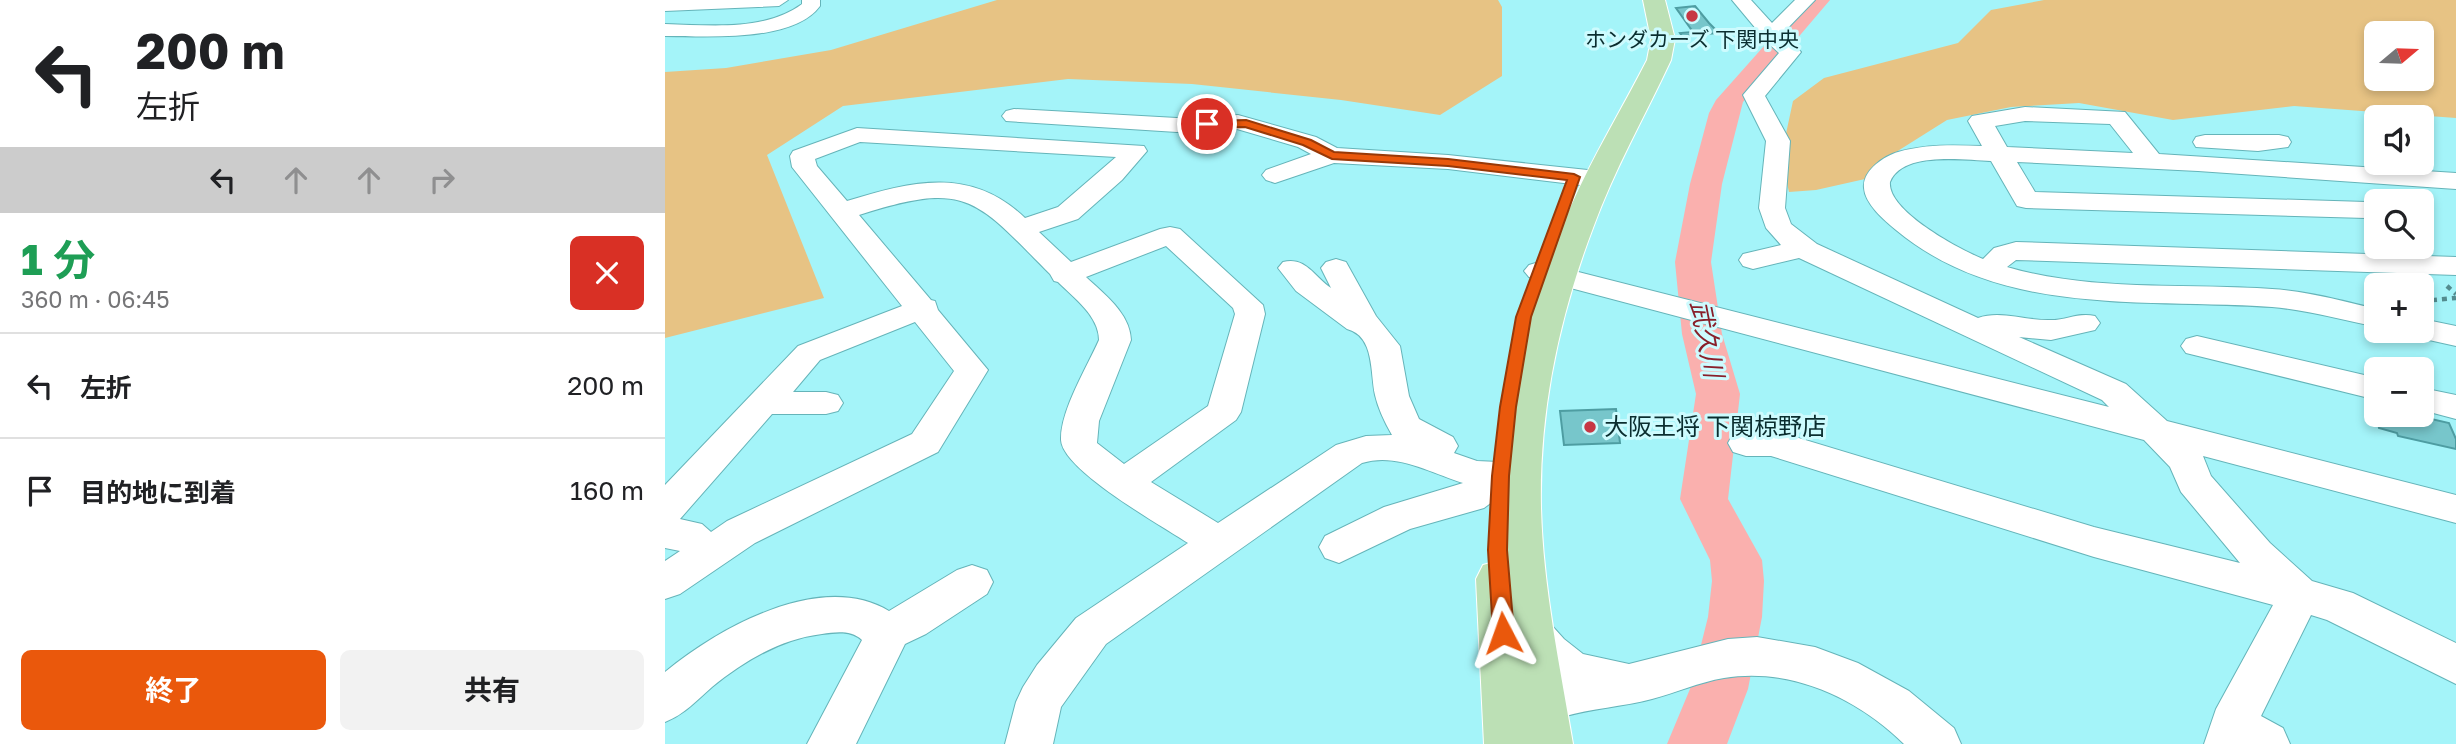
<!DOCTYPE html>
<html lang="ja">
<meta charset="utf-8">
<style>
:root{--surface:#fff;--page:#f2f2f2;--text:#202124;--muted:#757577;--line:#e0e0e0;--accent:#ea580c}
body{margin:0;font-family:"Golos Text","Noto Sans JP",sans-serif;background:var(--page);color:var(--text);height:100vh;display:flex;flex-direction:column;font-size:26px;white-space:nowrap}
*{box-sizing:border-box;margin:0}
p{font-size:23px;color:var(--muted)}
.icon{flex:none;width:38px;height:38px;fill:none;stroke:currentColor;stroke-width:2;stroke-linecap:round;stroke-linejoin:round}
.map{position:relative;flex:1;overflow:hidden}
.panel{display:flex;flex-direction:column;background:var(--surface);width:665px}
.panel>*{flex:none}
.hud{background:#fff;color:var(--text);overflow:hidden}
.needle{width:46px;rotate:71deg}
.controls{position:absolute;left:1699px;top:21px;display:grid;gap:14px}
.controls a{display:grid;place-items:center;width:70px;height:70px;border-radius:10px;background:var(--surface);box-shadow:0 4px 10px #0003;font-size:35px}
.pin{position:absolute;display:grid;place-items:center;width:60px;height:60px;color:#fff;margin:-30px;border:4px solid #fff;border-radius:50%;box-shadow:0 2px 7px #0007}
.me{position:absolute;width:77px;margin:-38px;rotate:356deg;stroke-linejoin:round;filter:drop-shadow(0 0 5px #0008)}
.turn{display:flex;align-items:center;gap:24px;height:147px;padding:0 21px;font-size:32px}
.turn .icon{width:91px;height:91px;stroke-width:2.5}
.turn b{display:block;font-size:49px;line-height:60px}
.lanes{display:flex;align-items:center;height:66px;padding:0 21px;background:#0003;justify-content:center;gap:35px;direction:ltr}
.lanes .off{opacity:.35}
.round{display:grid;place-items:center;flex:none;width:74px;height:74px;border-radius:10px;background:var(--page)}
.summary{display:flex;align-items:center;justify-content:space-between;height:119px;padding:0 21px}
h1{font-size:42px;font-weight:700;line-height:52px;color:#1e9e55}
.button{display:flex;gap:14px;margin-top:auto;padding:14px 21px}
.button a{flex:1;height:80px;border-radius:10px;background:var(--accent);color:#fff;font-size:28px;font-weight:700;line-height:80px;text-align:center}
.button a+a{background:var(--page);color:var(--text)}
ul{padding:0;list-style:none}
li{display:flex;align-items:center;gap:21px;height:105px;padding:0 21px;border-top:2px solid var(--line)}
li div{flex:1}
li b{display:block;font-size:26px}
li em{font-style:normal}
main{display:flex;flex:1;min-height:0}
.map>svg:first-child{display:block}
</style>
<main>
<section class="panel">
<div class="hud">
<div class="turn"><svg class="icon" aria-label="left" viewBox="0 0 24 24"><path d="M17 20v-9H6M10 6l-5 5 5 5"/></svg><div><b>200 m</b>左折</div></div>
<div class="lanes"><svg class="icon" aria-label="left" viewBox="0 0 24 24"><path d="M17 20v-9H6M10 6l-5 5 5 5"/></svg><svg class="icon off" aria-label="ahead" viewBox="0 0 24 24"><path d="M12 20V5M6 11l6-6 6 6"/></svg><svg class="icon off" aria-label="ahead" viewBox="0 0 24 24"><path d="M12 20V5M6 11l6-6 6 6"/></svg><svg class="icon off" aria-label="right" viewBox="0 0 24 24"><path d="M7 20v-9h11M14 6l5 5-5 5"/></svg></div>
</div>
<div class="summary"><div><h1>1 分</h1><p>360 m · 06:45</p></div><a class="round" style="background:#d93025;color:#fff"><svg class="icon" aria-label="close" viewBox="0 0 24 24"><path d="M6 6l12 12M18 6L6 18"/></svg></a></div>
<ul>
<li><svg class="icon" aria-label="left" viewBox="0 0 24 24"><path d="M17 20v-9H6M10 6l-5 5 5 5"/></svg><div><b>左折</b></div><em>200 m</em></li>
<li><svg class="icon" aria-label="arrive" viewBox="0 0 24 24"><path d="M6 21V4h12l-3 4 3 4H6"/></svg><div><b>目的地に到着</b></div><em>160 m</em></li>
</ul>
<div class="button"><a>終了</a><a>共有</a></div>
</section>
<div class="map">
<svg width="1791" height="744" viewBox="0 0 1791 744">
<rect width="100%" height="100%" fill="#a4f4f9"/>
<path fill="#e7c384" fill-rule="evenodd" d="M332,0H833L837,7V76L775,115L676,100L527,84L403,79L178,106L102,155L159,298L0,338V72L61,68L166,50Z
M1379,0H1791V118L1629,106L1508,120L1414,103L1346,107L1282,120L1212,164L1200,179L1151,190L1124,192L1116,157L1128,101L1159,78L1293,43L1326,10ZM1712,33H1757V79H1712Z"/>
<g fill="none" stroke-linecap="round" stroke-linejoin="round">
<path fill="#fab0ae" fill-rule="evenodd" d="M1140,0H1165L1078,102L1057,184L1046,262L1057,334L1075,394L1063,499L1097,560L1099,581L1097,617L1083,689L1062,744H1002L1025,689L1043,617L1047,581L1045,560L1015,499L1031,394L1017,334L1010,262L1025,184L1044,113L1051,100Z"/>
</g>
<path fill="#77c6cb" stroke="#4e9da2" stroke-width="2" d="M1030,6L1044,23L1054,33L1017,36L1015,33L1028,32L1011,8Z
M951,409L955,443L899,445L895,411Z
M1712,415H1749L1784,423L1791,439V449L1733,436L1732,433L1714,428Z"/>
<g fill="none" stroke-linecap="round" stroke-linejoin="round">
<defs>
<path id="minor" d="M0,0H123L114,6L0,11Z
M137,0H155V6C128,43 42,36 0,36V24C44,25 99,32 137,4Z
M1067,0H1086L1107,23L1130,0H1150L1117,34L1136,52L1100,96L1125,141L1120,208L1126,224L1152,244L1313,318C1336,310 1361,321 1386,320C1402,320 1414,312 1430,316L1435,323L1430,330L1386,340L1354,337L1461,384L1502,421L1791,495V523L1538,456L1546,476L1605,543L1647,581L1688,593L1791,643V684L1662,620L1646,615L1596,716L1618,728L1625,744H1539L1551,709L1608,605L1429,557L1106,456H1081L1068,452L1063,443L1068,434L1081,430H1107L1429,527L1575,563L1516,492L1505,467L1479,440L864,277L859,271L864,265L874,262L1444,407L1437,400L1134,258L1088,269L1078,266L1074,260L1078,254L1116,245L1101,228L1094,208L1101,141L1078,95L1114,53L1102,42Z
M1360,107L1460,112L1494,154L1791,173V189L1533,171L1352,162L1370,192L1701,202L1711,204L1712,214L1701,218L1361,208L1352,206L1326,161C1298,160 1238,151 1225,182C1222,211 1294,249 1318,259L1329,248L1351,242L1791,257V275L1351,260L1342,267C1428,292 1519,283 1607,289C1642,291 1677,301 1712,309V327C1677,320 1643,310 1607,307C1479,298 1337,318 1231,230C1219,220 1200,204 1199,188C1197,171 1219,156 1233,152C1261,144 1289,145 1317,146L1303,121L1307,116ZM1360,121L1445,124L1468,153L1342,147L1330,126Z
M349,109L512,118L573,115L651,137L672,148L783,155L932,171L941,174L945,179L941,184L932,187L783,169L669,163L610,183L601,180L597,175L601,170L646,154L633,147L572,129L512,132L341,121L337,116L341,111Z
M192,128L479,146L482,151L457,180L413,219L374,232L406,262L495,229L505,227L515,229L598,305L600,314L576,412L571,420L486,482L553,523L671,445L701,436L727,435C720,423 713,408 710,395C705,373 710,336 682,329L631,291L613,268L618,262C640,256 649,276 666,288L656,268L661,262L671,259L681,262L711,316L735,346L744,396L754,419L788,437L793,446L789,453L812,461L855,463L868,466L874,476L868,486L843,490L819,508L745,529L674,563L660,558L654,547L660,536L719,507L798,483C766,473 731,452 697,463L441,644L396,707L388,744H340L351,702L358,687L372,665L411,618L523,543C497,526 397,470 396,440C395,411 422,367 434,340C434,316 409,298 393,282L389,281L385,274C310,199 303,180 194,215L266,300L270,301L273,310L323,370L273,452L90,543L15,594L0,599V561L15,551L0,548V485L133,346L237,306L127,167L125,156L128,151ZM195,142L451,157L393,207L360,218C306,166 247,181 182,201L152,166L150,159ZM501,246L568,308L570,314L543,406L459,464L432,443L434,421L466,340C465,313 439,294 421,277ZM250,322L289,371L247,434L62,521L46,532L37,524L15,519L107,414H161L173,411L178,403L173,395L161,392H128L155,360Z
M1540,135H1614L1623,137L1626,142L1623,147L1593,151L1531,147L1528,142L1531,137Z
M1757,319L1791,326V346L1746,336L1742,331H1757Z
M1532,336L1712,378V400L1521,353L1516,346L1521,339Z
M1757,388L1791,395V419L1757,410Z
M307,565L322,570L328,582L322,594L261,634L240,644L191,744H142L197,640C186,630 171,632 157,634C115,639 79,661 47,687C31,701 20,714 0,722V672C53,628 156,570 224,611L292,570Z
M865,613L880,618L899,639L918,654L964,664L1063,639L1092,637L1150,647L1193,663L1244,691L1289,728L1296,744H1239C1192,698 1126,667 1059,678C1034,682 1011,693 987,699C957,707 927,708 897,717C884,721 871,729 858,734L842,728L835,713L842,698L884,680L859,656L843,631L850,618Z"/>
<path id="major" d="M978,0H1000L1010,39L1006,60C980,116 949,170 928,228C894,317 874,412 876,508C878,587 895,666 908,744H819L811,579L818,565L833,561C827,438 854,317 906,206C928,156 957,109 982,60L986,39Z"/>
</defs>
<use href="#minor" stroke="#65b4b9" stroke-width="2"/>
<use href="#major" stroke="#fff" stroke-width="2"/>
<path stroke="#538c8f" stroke-width="4.5" stroke-dasharray="5 5" stroke-linecap="butt" d="M1782,286L1791,294
M1757,301L1791,298"/>
<use href="#minor" fill="#fff" fill-rule="evenodd"/>
<use href="#major" fill="#bce0b5" fill-rule="evenodd"/>
</g>
<path fill="#ea580c" stroke="#983908" stroke-width="2" d="M581,120L646,140L669,152L783,159L909,174L915,177L866,317L851,407L844,476L842,550L849,633L846,639L838,642L831,639L828,633L823,550L827,476L835,407L851,317L902,180L783,166L667,159L638,145L580,127L542,128L536,124L542,121Z"/>
<g fill="#c73744" stroke="#cdfbfe" stroke-width="2.5">
<circle cx="1027" cy="16" r="7"/>
<circle cx="925" cy="427" r="7"/>
</g>
<g text-anchor="middle" stroke-width="6" stroke-linejoin="round" paint-order="stroke">
<g font-size="21" fill="#0a2d2f" stroke="#cdfbfe">
<text x="1027" y="47">ホンダカーズ 下関中央</text>
</g>
<g font-size="24" fill="#0a2d2f" stroke="#cdfbfe" text-anchor="start">
<text x="939" y="435">大阪王将 下関椋野店</text>
</g>
<g font-size="26" font-style="italic" fill="#891f2a" stroke="#cdfbfe">
<text transform="translate(1042 339) rotate(79)" y="9">武久川</text>
</g>
</g>
</svg>
<div class="controls">
<a><svg class="needle" viewBox="-14 -14 28 28"><path d="M0-13l5 13h-10z" fill="#e53935"/><path d="M0 13l5-13h-10z" fill="#757577"/></svg></a>
<a><svg class="icon" aria-label="sound" viewBox="0 0 24 24"><path d="M4 9h4l5-4v14l-5-4H4zM17 9q2 3 0 6"/></svg></a>
<a><svg class="icon" aria-label="search" viewBox="0 0 24 24"><circle cx="10" cy="10" r="6"/><path d="M15 15l6 6"/></svg></a>
<a>+</a>
<a>−</a>
</div>
<div class="pin" style="left:542px;top:124px;background:#d93025"><svg class="icon" aria-label="arrive" viewBox="0 0 24 24"><path d="M6 21V4h12l-3 4 3 4H6"/></svg></div>
<svg class="me" style="left:838px;top:633px" viewBox="-20 -20 40 40"><path d="M0-17L14 15 0 8-14 15z" fill="#ea580c" stroke="#fff" stroke-width="4"/></svg>
</div>
</main>
